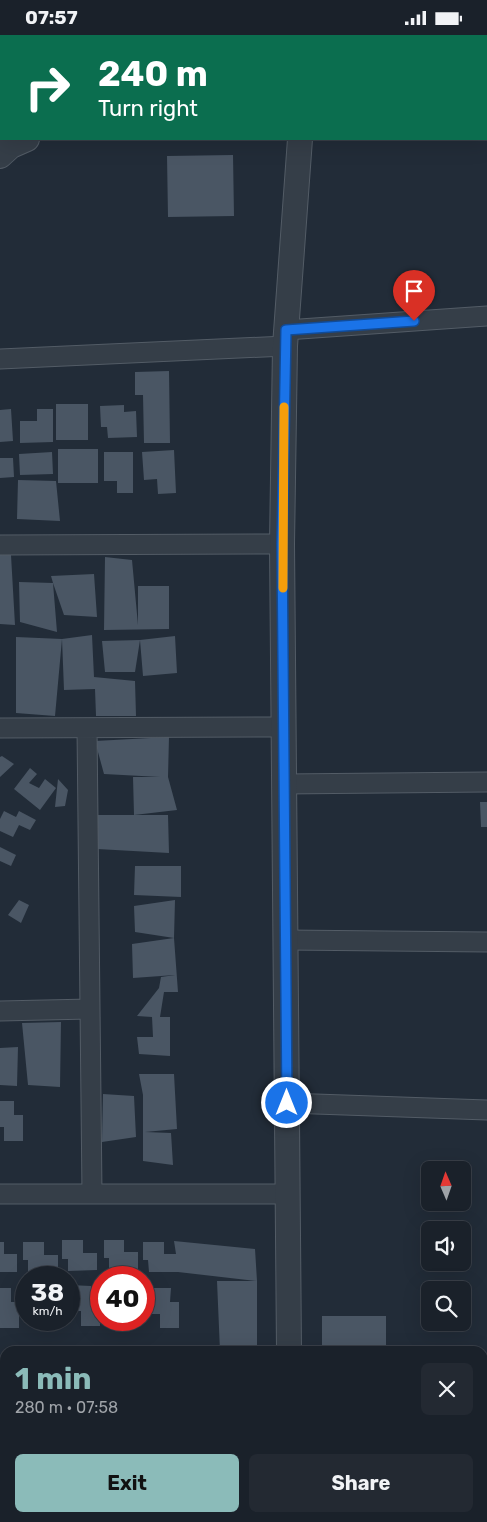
<!DOCTYPE html>
<meta charset="utf-8">
<style>
:root{--surface:#1a212a;--page:#232932;--text:#f1f3f6;--muted:#9fa3a8;--line:#383e47;--accent:#8bbbb9}
body{margin:0;font-family:Rubik,sans-serif;background:var(--page);color:var(--text);height:100vh;display:flex;flex-direction:column;font-size:19px;white-space:nowrap}
*{box-sizing:border-box;margin:0}
p{font-size:16px;color:var(--muted)}
.icon{flex:none;width:28px;height:28px;fill:none;stroke:currentColor;stroke-width:2;stroke-linecap:round;stroke-linejoin:round}
.map{position:relative;flex:1;overflow:hidden}
.panel{position:absolute;left:0px;top:1311px;width:488px;height:176px;display:flex;flex-direction:column;background:var(--surface);border-radius:15px 15px 0 0;box-shadow:0 5px 20px #0002,0 0 0 1px var(--line)}
.panel>*{flex:none}
.hud{position:absolute;left:0px;top:0px;width:488px;height:105px;box-shadow:0 5px 20px #0002,0 0 0 1px var(--line);background:#0b6e4f;color:#fff;overflow:hidden}
.needle{width:32px;rotate:358deg}
.controls{position:absolute;left:421px;top:1126px;display:grid;gap:10px}
.controls a{display:grid;place-items:center;width:50px;height:50px;border-radius:8px;background:var(--surface);box-shadow:0 5px 20px #0002,0 0 0 1px var(--line);font-size:25px}
.speed{position:absolute;left:15px;top:1231px;display:flex;gap:10px;font-size:25px;font-weight:700;text-align:center}
.speed>*{display:grid;place-content:center;width:65px;height:65px;border-radius:50%;background:var(--surface);box-shadow:0 5px 20px #0002,0 0 0 1px var(--line);line-height:1}
.speed small{font-size:12px;font-weight:400}
.speed .limit{border:8px solid #d22;background:#fff;color:#111}
.pin{position:absolute;display:grid;place-items:center;width:42px;height:42px;color:#fff;margin:-51px -21px;border-radius:50% 50% 50% 0;rotate:-45deg;box-shadow:0 0 5px #0007}
.pin .icon{rotate:45deg}
.me{position:absolute;width:55px;margin:-28px;rotate:0deg;stroke-linejoin:round;filter:drop-shadow(0 0 4px #0008)}
.turn{display:flex;align-items:center;gap:18px;height:105px;padding:0 15px;font-size:22px}
.turn .icon{width:65px;height:65px;stroke-width:2.5}
.turn b{display:block;font-size:35px;line-height:42px}
.round{display:grid;place-items:center;flex:none;width:52px;height:52px;border-radius:8px;background:var(--page)}
.head{display:flex;align-items:center;justify-content:space-between;height:85px;padding:0 15px}
h1{font-size:30px;font-weight:700;line-height:38px;color:var(--accent)}
.button{display:flex;gap:10px;margin-top:auto;padding:10px 15px}
.button a{flex:1;height:58px;border-radius:8px;background:var(--accent);color:#111;font-size:20px;font-weight:700;line-height:58px;text-align:center}
.button a+a{background:var(--page);color:var(--text)}
.status{display:flex;justify-content:space-between;align-items:center;height:35px;padding:0 25px;background:var(--surface);direction:ltr}
.status svg{height:14px;fill:currentColor}
.map>svg:first-child{display:block}
</style>
<div class="status"><b>07:57</b><svg viewBox="0 0 49 12"><path d="M0 12V9h3v3zM5 12V6h3v6zM10 12V3h3v9zM15 12V0h3v12zM26 1h20v11H26zM47 4h2v5h-2z"/></svg></div>
<div class="map">
<svg width="487" height="1487" viewBox="0 0 487 1487">
<rect width="100%" height="100%" fill="#222c38"/>
<path fill="#4a5664" d="M233,120L234,181L168,182L167,121Z
M169,336L170,408H144L143,360H135V337Z
M56,369H88V405H56Z
M124,370V377L136,376L137,402L108,403L107,392H101L100,371Z
M11,374L13,406L0,407V375Z
M37,374H53V407L20,408V386H37Z
M58,414H98V448H58Z
M174,415L176,458L158,459L157,444L144,445L142,417Z
M52,417L53,439L20,440L19,419Z
M104,417H133V458H117V446H104Z
M0,423H13L14,442L0,443Z
M18,445L56,446L60,486L17,484Z
M0,520H11L15,590L0,589Z
M105,522L132,525L138,590V551H169V594L104,595Z
M94,539L97,582L64,580L53,548L57,597L20,587L19,547L53,548L51,541Z
M92,600L94,642L135,646L136,681H96L95,654L64,655L62,604L55,681L16,678V602L62,604Z
M175,601L177,638L143,641L140,605L135,637H105L102,606L140,605Z
M169,702L168,742L177,775L134,780H168L169,818L97,814V780H134L133,742H160L104,739L95,706Z
M2,721L14,729L0,742V722Z
M30,733L37,739L29,748L39,753L45,744L56,753L40,775L14,754Z
M58,744L68,755L65,771L55,772Z
M480,767H487V792H481Z
M4,776L16,782L19,776L36,785L30,795L19,790L13,802L0,796V784Z
M0,812L16,820L11,831L0,826Z
M135,831H181V862L134,860Z
M19,865L29,870L21,888L8,880Z
M175,865L174,903L178,957H164L160,982H170V1021L139,1019L137,1002H153L152,982L137,981L159,953L161,942L175,940L133,943L132,909L174,903L135,897L134,871Z
M61,987L60,1052L28,1050L22,988Z
M18,1012L17,1051L0,1050V1013Z
M139,1039H174L177,1094L145,1097L171,1098L173,1130L143,1126V1060Z
M103,1059L134,1061L136,1102L102,1107Z
M0,1066H14V1080H23V1106H4V1092H0Z
M62,1205H83V1218H97V1235L68,1236V1224H62Z
M104,1205H124V1217H138V1235H109V1223H104Z
M174,1206L255,1214L257,1246V1316H220L217,1246H257L178,1237H149L148,1225H143V1207H164V1219H176Z
M0,1207H4V1219H17V1237H0Z
M23,1207H44V1220H58V1237H28V1225H23Z
M69,1250L91,1251V1264H100V1291H81V1276H69Z
M0,1253H11V1267H19V1293H0Z
M147,1253H171L170,1267H179V1293H160V1279H147Z
M322,1281H386V1316H322Z
M41,1285H60V1293H41Z
M120,1285H139V1290H120Z
M325,1482H399V1487H325Z"/>
<g fill="none" stroke-linecap="round" stroke-linejoin="round">
<defs>
<path id="minor" d="M122,0V1
M337,0V1
M286,295L487,281
M0,324L285,311
M0,510L282,509
M0,693L284,692
M87,693L92,1159
M284,749L487,747
M286,905L487,907
M0,976L90,974
M287,1068L487,1075
M0,1159H288
M0,1347H5"/>
<path id="tertiary" d="M395,1L400,0
M0,121L11,111L27,104
M289,1316L282,509L285,311L300,104
M290,1482V1487"/>
</defs>
<use href="#minor" stroke="#535c66" stroke-width="21"/>
<use href="#tertiary" stroke="#535c66" stroke-width="26"/>
<use href="#minor" stroke="#353e48" stroke-width="19"/>
<use href="#tertiary" stroke="#353e48" stroke-width="24"/>
</g>
<g fill="none" stroke-linecap="round" stroke-linejoin="round">
<defs>
<path id="route" d="M287,1068L282,509L286,295L414,286"/>
</defs>
<use href="#route" stroke="#114b97" stroke-width="12"/>
<use href="#route" stroke="#1a73e8" stroke-width="9"/>
<path stroke="#f59e0b" stroke-width="9" d="M283,553L284,372"/>
</g>
</svg>
<div class="controls">
<a><svg class="needle" viewBox="-14 -14 28 28"><path d="M0-13l5 13h-10z" fill="#e53935"/><path d="M0 13l5-13h-10z" fill="#9fa3a8"/></svg></a>
<a><svg class="icon" aria-label="sound" viewBox="0 0 24 24"><path d="M4 9h4l5-4v14l-5-4H4zM17 9q2 3 0 6"/></svg></a>
<a><svg class="icon" aria-label="search" viewBox="0 0 24 24"><circle cx="10" cy="10" r="6"/><path d="M15 15l6 6"/></svg></a>
</div>
<div class="speed"><div>38<small>km/h</small></div><div class="limit">40</div></div>
<div class="pin" style="left:414px;top:286px;background:#d93025"><svg class="icon" aria-label="arrive" viewBox="0 0 24 24"><path d="M6 21V4h12l-3 4 3 4H6"/></svg></div>
<svg class="me" style="left:287px;top:1068px" viewBox="-20 -20 40 40"><circle r="17" fill="#1a73e8" stroke="#fff" stroke-width="3"/><path d="M0-11L8 9 0 5-8 9z" fill="#fff"/></svg>
<div class="hud">
<div class="turn"><svg class="icon" aria-label="right" viewBox="0 0 24 24"><path d="M7 20v-9h11M14 6l5 5-5 5"/></svg><div><b>240 m</b>Turn right</div></div>
</div>
<section class="panel">
<div class="head"><div><h1>1 min</h1><p>280 m · 07:58</p></div><a class="round"><svg class="icon" aria-label="close" viewBox="0 0 24 24"><path d="M6 6l12 12M18 6L6 18"/></svg></a></div>
<div class="button"><a>Exit</a><a>Share</a></div>
</section>
</div>
